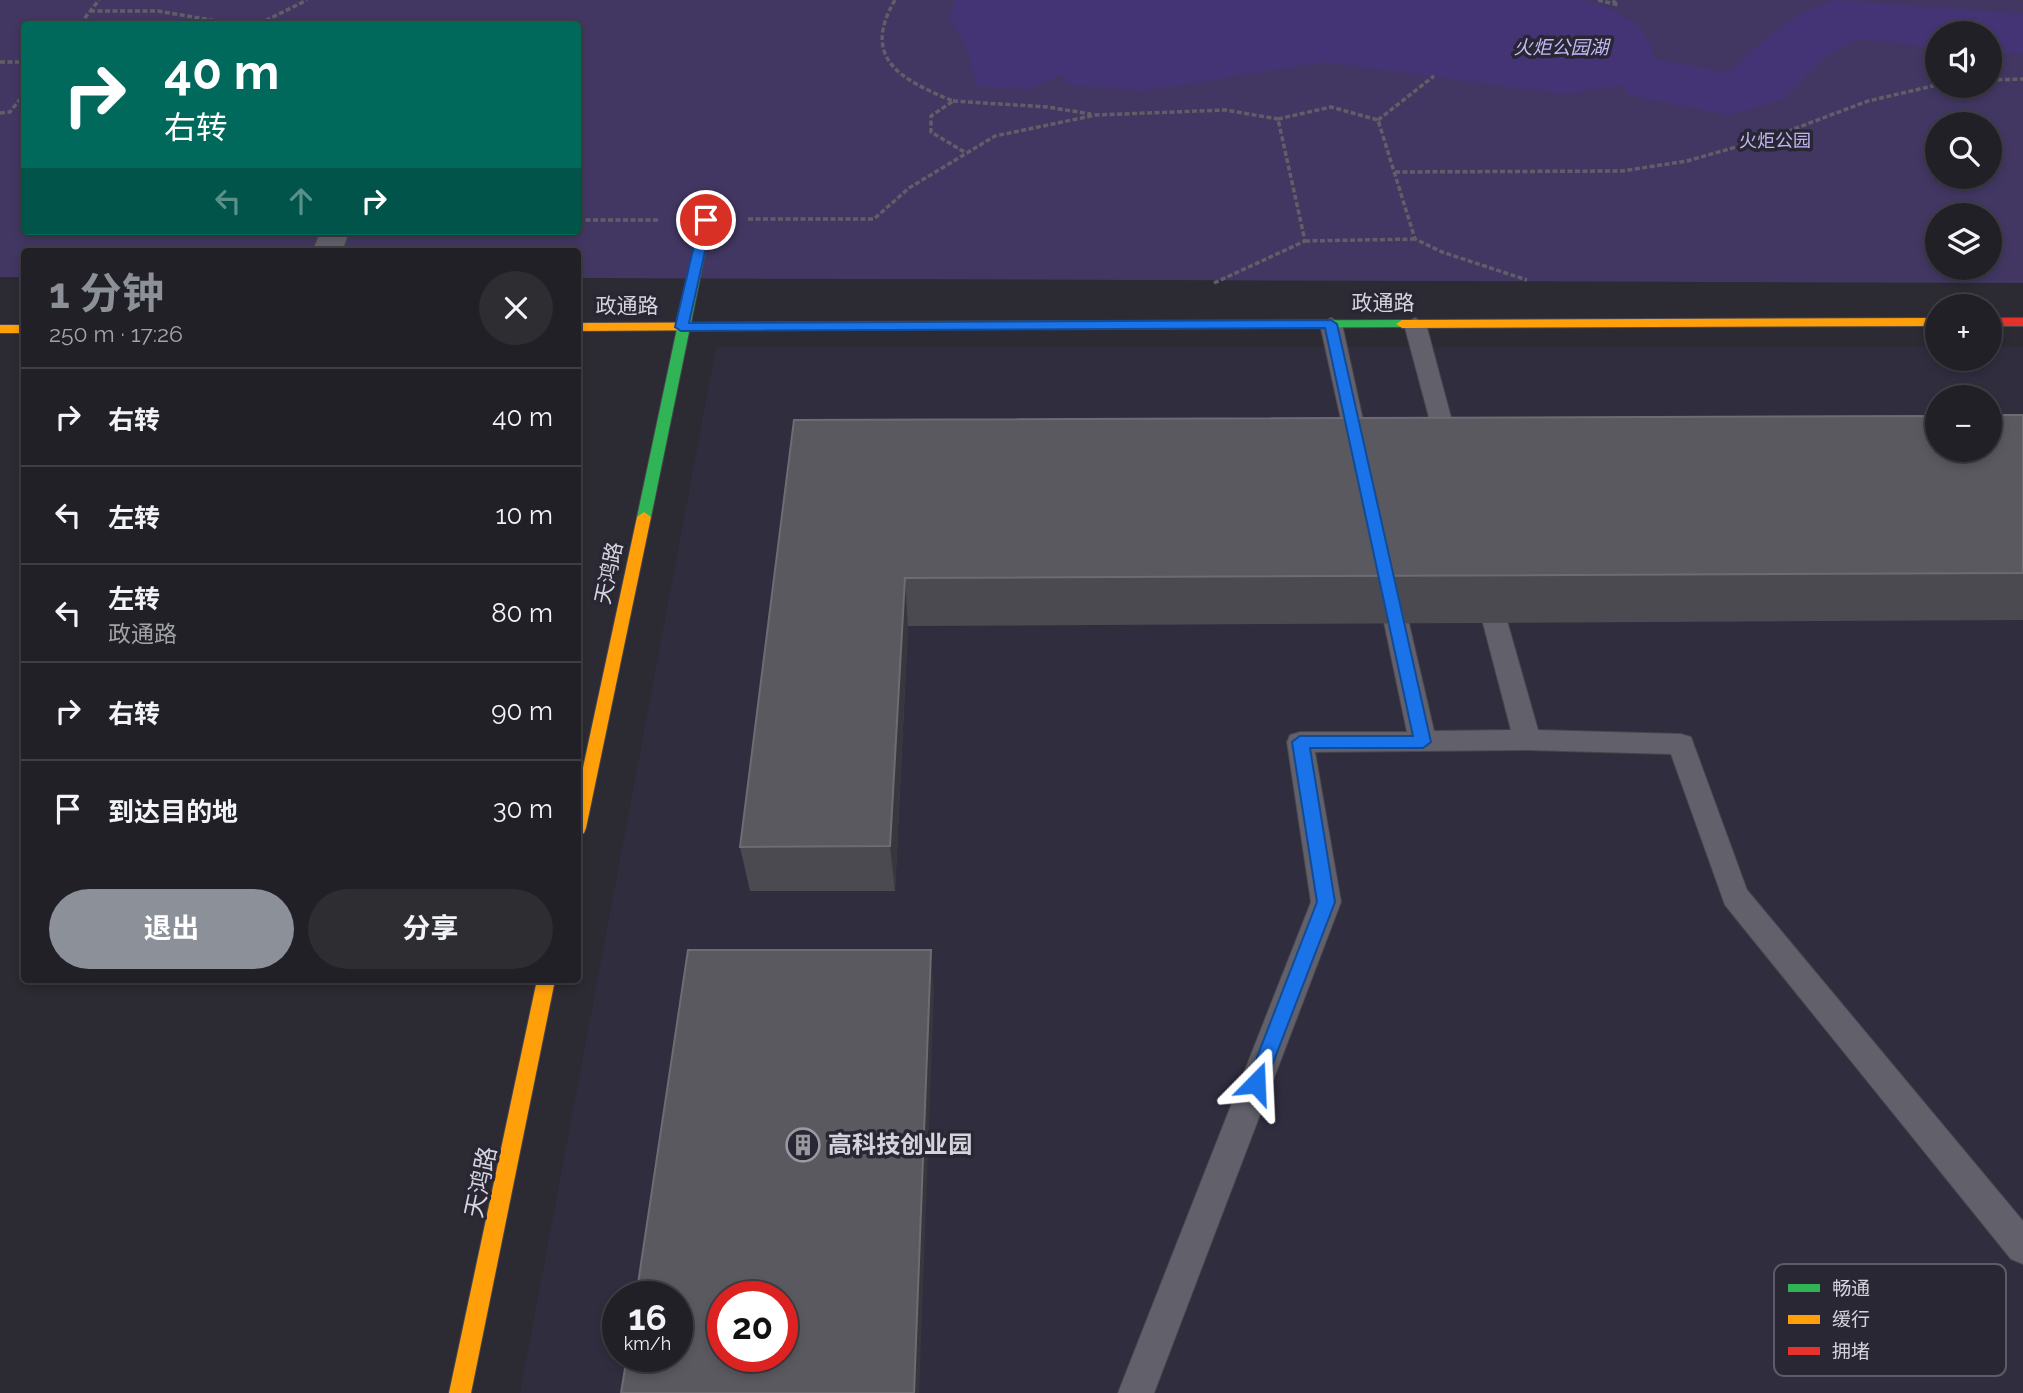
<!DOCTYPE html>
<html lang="zh">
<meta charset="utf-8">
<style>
:root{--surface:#212026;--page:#2d2d32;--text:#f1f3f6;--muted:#a2a3a7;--line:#3e3e43;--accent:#8c9099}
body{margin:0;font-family:Raleway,"Noto Sans SC",sans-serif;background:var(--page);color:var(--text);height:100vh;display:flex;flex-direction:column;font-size:26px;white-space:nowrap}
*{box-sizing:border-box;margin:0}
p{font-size:23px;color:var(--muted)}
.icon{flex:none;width:38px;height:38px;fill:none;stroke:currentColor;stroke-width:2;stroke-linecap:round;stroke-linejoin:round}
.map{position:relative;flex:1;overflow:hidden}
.side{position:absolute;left:21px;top:248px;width:560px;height:735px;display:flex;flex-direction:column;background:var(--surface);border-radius:7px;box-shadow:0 4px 10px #0003,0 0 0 2px var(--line)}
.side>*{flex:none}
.top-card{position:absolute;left:21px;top:21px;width:560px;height:214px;border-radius:7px;box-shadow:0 4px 10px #0003,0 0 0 2px var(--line);background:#00695c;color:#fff;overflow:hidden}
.fabs{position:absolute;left:1925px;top:21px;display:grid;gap:14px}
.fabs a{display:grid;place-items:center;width:77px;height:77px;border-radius:50%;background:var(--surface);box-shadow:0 4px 10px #0003,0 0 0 2px var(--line);font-size:35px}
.speed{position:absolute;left:602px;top:1281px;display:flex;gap:14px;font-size:35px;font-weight:700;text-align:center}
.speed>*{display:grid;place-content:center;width:91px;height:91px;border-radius:50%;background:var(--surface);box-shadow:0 4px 10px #0003,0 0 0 2px var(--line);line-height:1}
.speed small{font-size:18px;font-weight:400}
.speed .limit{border:10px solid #d22;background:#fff;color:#111}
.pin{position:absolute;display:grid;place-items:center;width:60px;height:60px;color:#fff;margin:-30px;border:4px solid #fff;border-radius:50%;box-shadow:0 2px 7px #0007}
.me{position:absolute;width:77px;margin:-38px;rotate:21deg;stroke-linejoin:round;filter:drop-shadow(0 0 5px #0008)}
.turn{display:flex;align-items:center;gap:24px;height:147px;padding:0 28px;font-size:32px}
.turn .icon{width:91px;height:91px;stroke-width:2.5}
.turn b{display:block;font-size:49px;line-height:60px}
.lanes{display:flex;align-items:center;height:66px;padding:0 28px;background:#0003;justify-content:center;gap:35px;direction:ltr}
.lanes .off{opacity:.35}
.round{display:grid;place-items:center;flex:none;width:74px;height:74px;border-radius:37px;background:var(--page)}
.headline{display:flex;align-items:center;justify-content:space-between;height:119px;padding:0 28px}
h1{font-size:42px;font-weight:700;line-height:52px;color:var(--accent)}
.cta{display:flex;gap:14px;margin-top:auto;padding:14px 28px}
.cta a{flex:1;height:80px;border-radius:42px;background:var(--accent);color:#fff;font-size:28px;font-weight:700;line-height:80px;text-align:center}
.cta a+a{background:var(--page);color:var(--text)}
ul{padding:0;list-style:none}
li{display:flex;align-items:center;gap:21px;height:98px;padding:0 28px;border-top:2px solid var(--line)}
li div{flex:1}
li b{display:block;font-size:26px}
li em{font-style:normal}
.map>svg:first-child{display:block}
</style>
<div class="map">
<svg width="2023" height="1393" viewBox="0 0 2023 1393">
<rect width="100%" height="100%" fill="#2c2a32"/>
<path fill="#302d3f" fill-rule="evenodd" d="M716,347H1937V359H1990V347H2023V1393H520ZM1937,397H1990V450H1937ZM618,1297H677V1356H618ZM723,1297H782V1356H723Z"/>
<path fill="#423762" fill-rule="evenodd" d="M0,0H2023V283L578,278V252H24V277H0ZM24,24H578V231H24ZM1937,33H1990V86H1937ZM1937,124H1990V177H1937ZM1937,215H1990V268H1937Z"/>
<path fill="#453475" d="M955,0H1581C1607,6 1641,19 1651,47C1654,57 1653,70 1654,80L1565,94L1324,62L1142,91L1067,84L1063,74L1031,89L977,86L966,46L949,18Z"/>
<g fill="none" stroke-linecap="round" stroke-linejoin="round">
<path fill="#453475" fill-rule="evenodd" d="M1835,0L2023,14V54L1990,51V33H1937V47L1856,39L1825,57L1781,100L1729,115L1629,95L1619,80L1629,65L1654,59L1725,72L1731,70C1762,41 1793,11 1835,0Z"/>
<defs>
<path id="lane" d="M1331,318L1342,324L1370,452L1367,457H1351L1348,452L1320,324Z
M1415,318L1426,324L1460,451L1457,456H1441L1438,451L1404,324Z
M1389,580L1398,583L1401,589L1434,731L1511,730L1474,589L1477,583L1486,580L1495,583L1498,589L1538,730L1681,734L1691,737L1747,890L2023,1221V1264L2011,1259L1725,905L1671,754L1527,750L1315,752L1341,902L1154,1393H1118L1311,902L1287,742L1290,735L1300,732H1407L1377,589L1380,583Z"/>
<path id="street" d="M321,231H349L342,252H312Z"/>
<path id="fast" d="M706,216L712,220L651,517L644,522L637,517L700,220Z
M1402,320L1406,321V327L1057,329L1051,325L1057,321Z"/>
<path id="slow" d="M1937,318V326L1402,328L1396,324L1402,320Z
M1057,321L1061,322V328L578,331V323Z
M0,325H24V333H0Z
M644,512L651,517L586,828L584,833L578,835V791L637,517Z
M537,980H555L471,1393H449Z"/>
<path id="jam" d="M1990,318H2023V326H1990Z"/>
</defs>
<use href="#lane" stroke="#48464d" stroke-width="2"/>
<use href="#street" stroke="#48464d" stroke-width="2"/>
<use href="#fast" stroke="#48464d" stroke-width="2"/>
<use href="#slow" stroke="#48464d" stroke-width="2"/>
<use href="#jam" stroke="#48464d" stroke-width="2"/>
<path stroke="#605e67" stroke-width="3.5" stroke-dasharray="5 2.5" stroke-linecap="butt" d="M895,0C860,59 902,80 953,101L931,116V132L966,153
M1598,0L1618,5L1612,0
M90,11H158L234,24
M80,24L99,0
M259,24L307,0
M0,62H24
M1990,80L2023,79
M953,101L1047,107L1091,114
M0,113L10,112L24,94
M1378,120L1434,76
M1395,172L1622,171L1687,161L1775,136L1868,101L1937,85
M748,219H874L909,188L995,136L1096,115L1225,110L1278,119
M578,220H659
M1305,241L1415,239
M1214,283L1305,241L1278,119L1331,107L1378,120L1415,239L1442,252L1527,280"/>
<use href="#lane" fill="#62606a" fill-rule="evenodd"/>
<use href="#street" fill="#62606a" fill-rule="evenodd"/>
<use href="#fast" fill="#30b455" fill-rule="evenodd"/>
<use href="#slow" fill="#ff9f0a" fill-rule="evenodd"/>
<use href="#jam" fill="#e5322d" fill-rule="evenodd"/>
</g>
<path fill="#4b4a51" d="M2023,415V620L908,626L895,891H750L740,847L794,420Z"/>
<path fill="#39373e" d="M905,578L908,626L895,891L890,846Z
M931,950L934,993L919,1393H914Z"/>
<path fill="#5a5960" stroke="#6d6c73" stroke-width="2" fill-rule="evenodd" d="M1990,415H2023V573L905,578L890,846L740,847L794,420L1937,416V450H1990Z
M688,950H931L914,1393H621L627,1356H677V1297H636ZM723,1297H782V1356H723Z"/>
<path fill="#1a73e8" stroke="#114b97" stroke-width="2" d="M706,216L712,220L689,323L1331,320L1337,324L1431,742L1423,748H1310L1335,902L1263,1089L1256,1091L1249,1089L1247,1083L1317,902L1292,742L1300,736H1413L1325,328L681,331L675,327L700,220Z"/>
<defs>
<symbol id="building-ring" viewBox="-11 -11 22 22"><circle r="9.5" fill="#2a2735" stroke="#9a98a1" stroke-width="1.5"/><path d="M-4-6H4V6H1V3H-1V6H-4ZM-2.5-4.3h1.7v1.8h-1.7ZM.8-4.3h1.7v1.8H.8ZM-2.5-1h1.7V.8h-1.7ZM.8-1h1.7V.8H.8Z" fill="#9a98a1"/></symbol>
</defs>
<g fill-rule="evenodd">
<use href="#building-ring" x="784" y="1126" width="38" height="38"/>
</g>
<g text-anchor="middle" stroke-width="7" stroke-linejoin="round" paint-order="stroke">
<g font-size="18" fill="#c0b5f3" stroke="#2a2735">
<text x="1775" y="147">火炬公园</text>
</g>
<g font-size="19" font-style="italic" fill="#c5baf8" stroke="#2a2735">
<text x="1561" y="54">火炬公园湖</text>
</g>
<g font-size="21" fill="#d5d4dd" stroke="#2a2735">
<text x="1383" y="310">政通路</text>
<text x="627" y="313">政通路</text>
<text transform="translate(609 573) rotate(-78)" y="7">天鸿路</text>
</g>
<g font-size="24" font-weight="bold" fill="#d5d4dd" stroke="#2a2735" text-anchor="start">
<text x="828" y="1153">高科技创业园</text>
</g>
<g font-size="24" fill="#d5d4dd" stroke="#2a2735">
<text transform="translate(481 1182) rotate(-78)" y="8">天鸿路</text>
</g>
</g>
<rect x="1774" y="1264" width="232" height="112" rx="10" fill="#2a2735" stroke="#5d5b67" stroke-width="2"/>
<rect x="1788" y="1284" width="32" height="8" fill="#30b455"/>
<rect x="1788" y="1315" width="32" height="9" fill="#ff9f0a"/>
<rect x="1788" y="1347" width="32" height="8" fill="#e5322d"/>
<g font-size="19" fill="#d5d4dd">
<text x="1832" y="1295">畅通</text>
<text x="1832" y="1326">缓行</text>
<text x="1832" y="1358">拥堵</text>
</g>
</svg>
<div class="fabs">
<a><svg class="icon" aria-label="sound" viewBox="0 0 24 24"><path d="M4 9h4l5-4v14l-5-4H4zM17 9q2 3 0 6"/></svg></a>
<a><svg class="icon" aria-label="search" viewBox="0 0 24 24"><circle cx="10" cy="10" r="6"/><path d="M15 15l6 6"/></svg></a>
<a><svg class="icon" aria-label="layers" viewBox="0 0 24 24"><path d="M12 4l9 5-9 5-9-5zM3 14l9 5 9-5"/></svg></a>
<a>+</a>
<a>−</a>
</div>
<div class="speed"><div>16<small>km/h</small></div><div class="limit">20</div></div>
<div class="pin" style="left:706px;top:220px;background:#d93025"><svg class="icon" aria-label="arrive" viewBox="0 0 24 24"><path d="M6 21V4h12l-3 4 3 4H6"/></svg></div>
<svg class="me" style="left:1256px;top:1083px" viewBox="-20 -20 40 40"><path d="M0-17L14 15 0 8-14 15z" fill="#1a73e8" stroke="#fff" stroke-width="4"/></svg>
<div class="top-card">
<div class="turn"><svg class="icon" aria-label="right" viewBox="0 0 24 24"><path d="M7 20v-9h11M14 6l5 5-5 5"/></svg><div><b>40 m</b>右转</div></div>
<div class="lanes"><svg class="icon off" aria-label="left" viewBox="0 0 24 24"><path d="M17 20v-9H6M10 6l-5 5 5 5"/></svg><svg class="icon off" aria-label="ahead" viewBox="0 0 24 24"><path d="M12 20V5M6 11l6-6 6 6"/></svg><svg class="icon" aria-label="right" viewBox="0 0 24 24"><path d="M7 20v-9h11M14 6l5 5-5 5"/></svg></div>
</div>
<section class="side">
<div class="headline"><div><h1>1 分钟</h1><p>250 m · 17:26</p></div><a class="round"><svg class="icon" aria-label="close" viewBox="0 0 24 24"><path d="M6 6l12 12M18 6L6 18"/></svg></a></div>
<ul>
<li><svg class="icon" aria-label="right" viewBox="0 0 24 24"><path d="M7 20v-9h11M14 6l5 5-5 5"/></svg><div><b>右转</b></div><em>40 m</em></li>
<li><svg class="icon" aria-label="left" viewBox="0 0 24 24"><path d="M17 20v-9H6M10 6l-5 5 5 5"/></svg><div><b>左转</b></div><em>10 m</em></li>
<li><svg class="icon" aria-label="left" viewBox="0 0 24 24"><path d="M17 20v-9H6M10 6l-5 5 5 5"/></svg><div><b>左转</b><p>政通路</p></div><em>80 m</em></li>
<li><svg class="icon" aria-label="right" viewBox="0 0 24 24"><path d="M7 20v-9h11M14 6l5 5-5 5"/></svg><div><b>右转</b></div><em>90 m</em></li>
<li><svg class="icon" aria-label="arrive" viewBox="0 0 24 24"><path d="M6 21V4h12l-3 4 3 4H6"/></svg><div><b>到达目的地</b></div><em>30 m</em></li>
</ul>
<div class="cta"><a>退出</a><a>分享</a></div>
</section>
</div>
